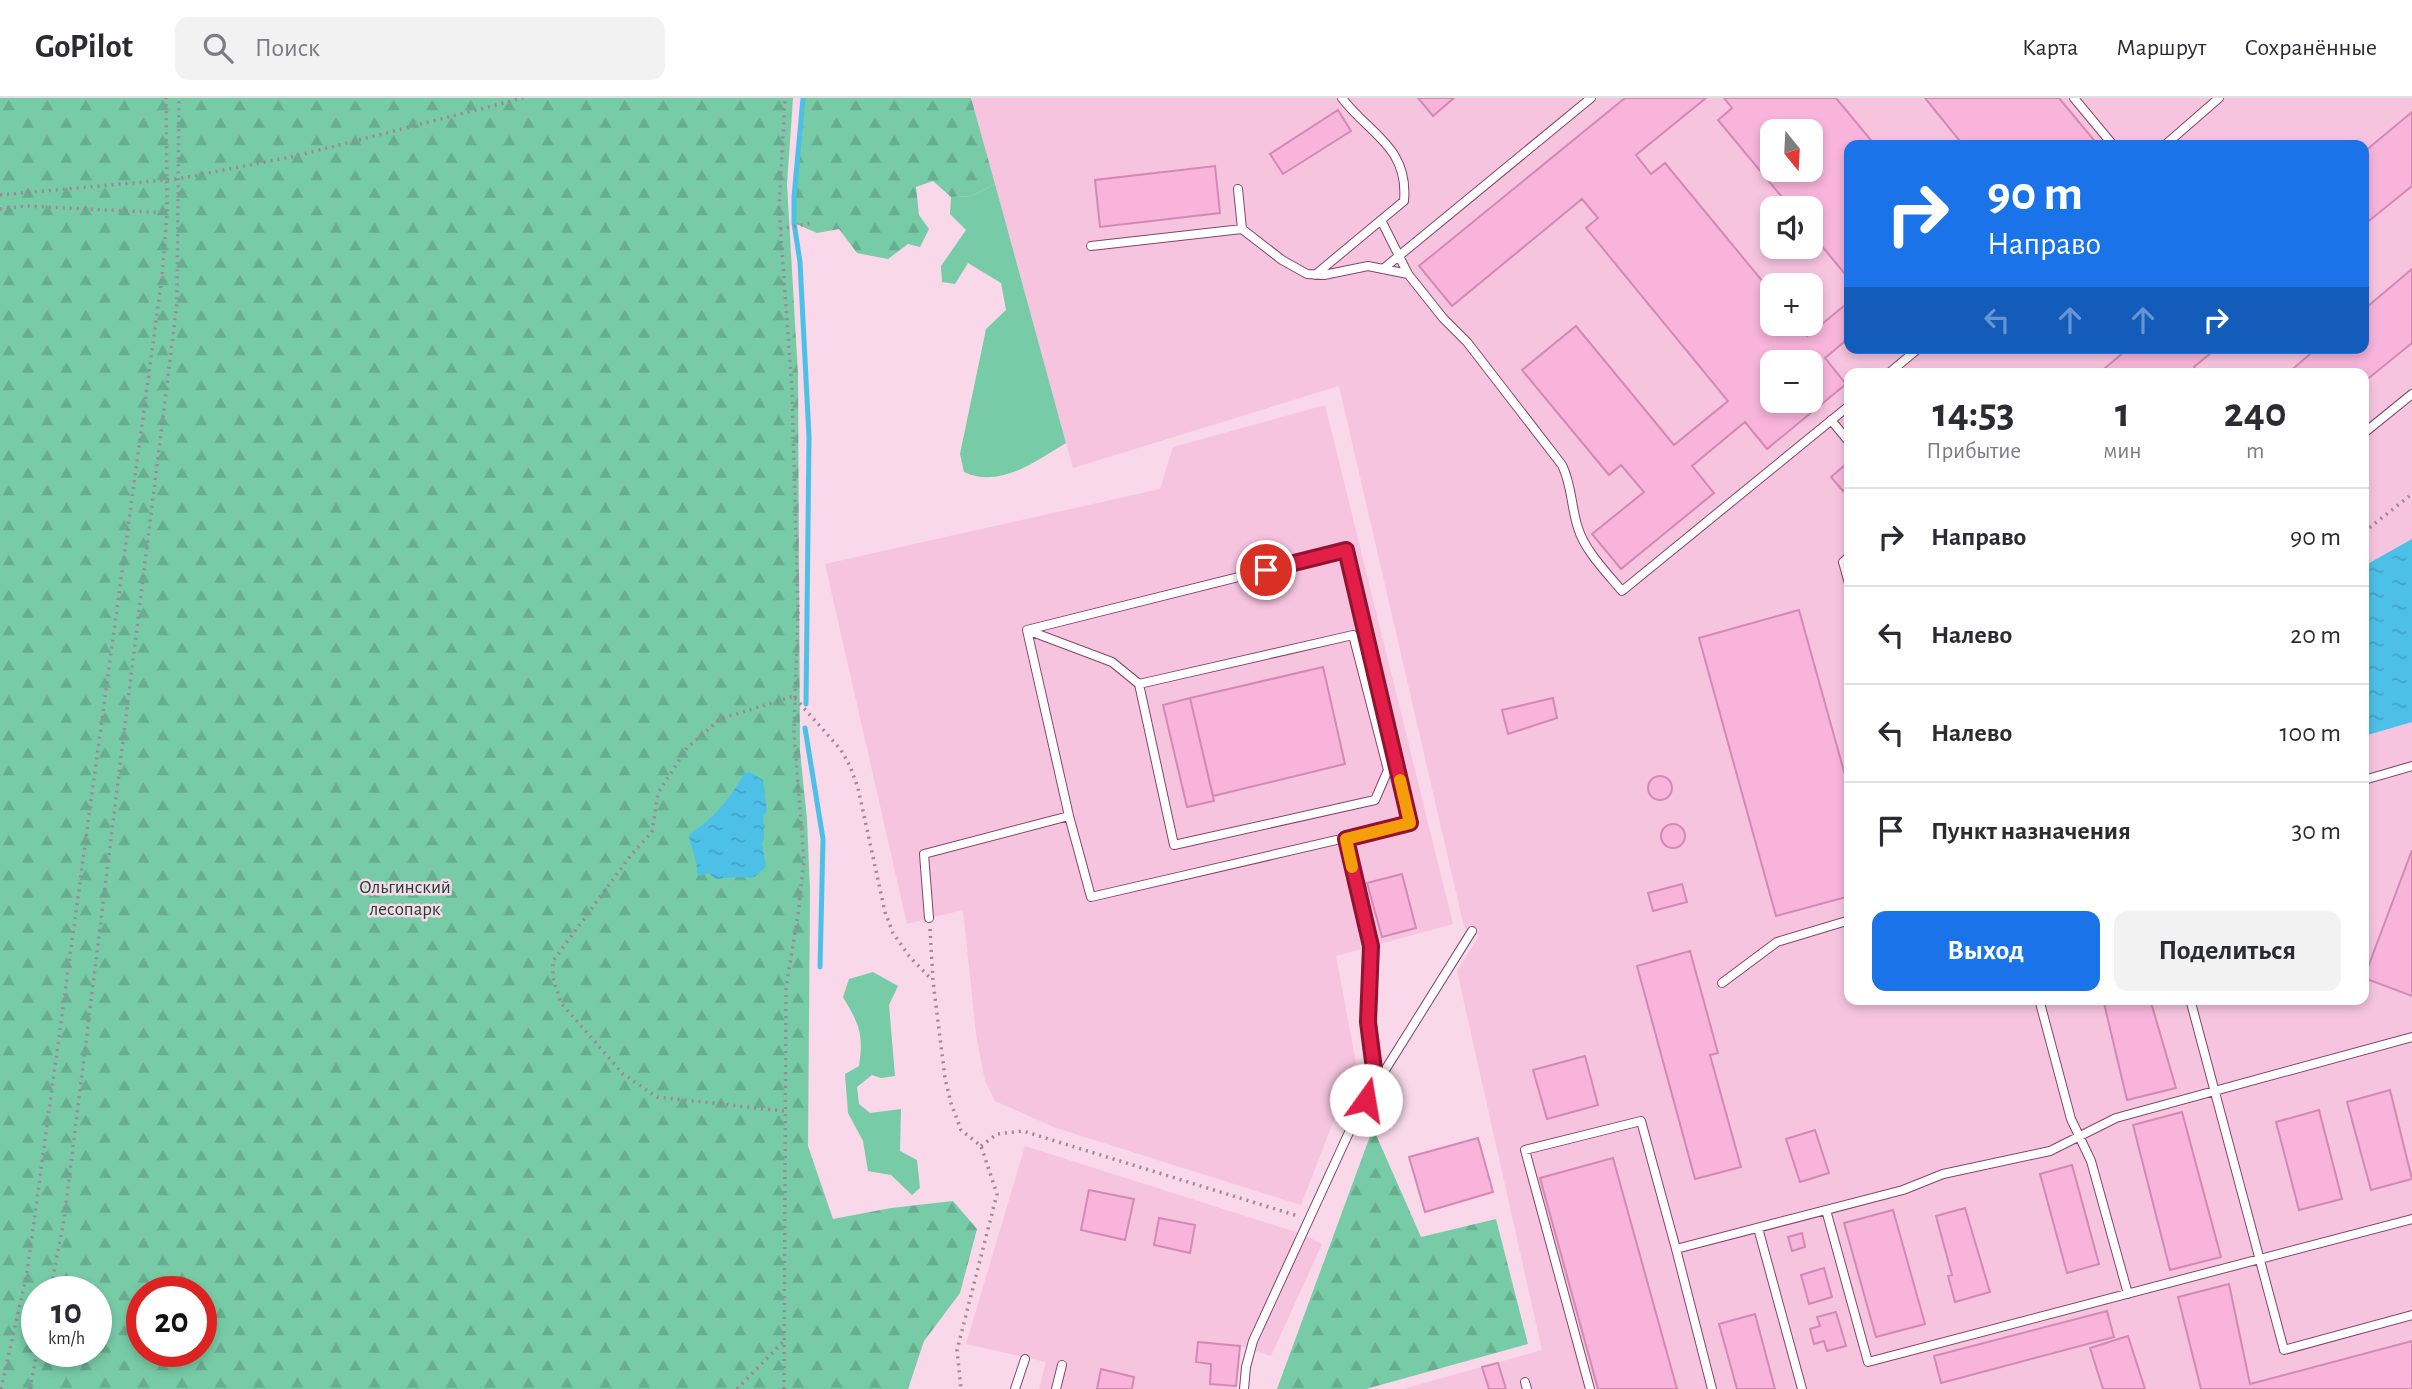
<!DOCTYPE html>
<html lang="ru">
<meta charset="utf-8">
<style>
:root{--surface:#fff;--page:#f2f2f3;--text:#2b2b33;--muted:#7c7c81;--line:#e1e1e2;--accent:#1a73e8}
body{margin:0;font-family:"Alegreya Sans",sans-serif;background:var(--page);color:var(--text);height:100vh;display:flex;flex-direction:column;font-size:26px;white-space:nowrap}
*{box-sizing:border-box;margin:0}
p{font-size:23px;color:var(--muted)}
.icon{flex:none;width:38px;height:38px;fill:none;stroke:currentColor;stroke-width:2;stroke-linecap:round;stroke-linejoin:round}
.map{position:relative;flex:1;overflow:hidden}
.side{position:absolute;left:1844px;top:270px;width:525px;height:637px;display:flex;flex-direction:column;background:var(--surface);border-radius:14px;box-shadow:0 4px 10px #0003}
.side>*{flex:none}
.guide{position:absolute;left:1844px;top:42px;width:525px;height:214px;border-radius:14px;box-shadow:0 4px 10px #0003;background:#1a73e8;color:#fff;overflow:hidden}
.needle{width:46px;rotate:162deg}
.tools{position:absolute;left:1760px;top:21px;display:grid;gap:14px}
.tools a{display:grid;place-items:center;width:63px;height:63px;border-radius:14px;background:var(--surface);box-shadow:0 4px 10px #0003;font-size:35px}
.speed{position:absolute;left:21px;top:1178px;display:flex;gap:14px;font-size:35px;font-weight:700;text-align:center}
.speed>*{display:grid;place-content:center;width:91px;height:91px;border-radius:50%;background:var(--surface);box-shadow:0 4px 10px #0003;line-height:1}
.speed small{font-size:18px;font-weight:400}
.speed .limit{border:10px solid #d22;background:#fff;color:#111}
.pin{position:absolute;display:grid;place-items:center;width:60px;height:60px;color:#fff;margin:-30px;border:4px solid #fff;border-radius:50%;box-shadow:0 2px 7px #0007}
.me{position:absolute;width:77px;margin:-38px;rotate:13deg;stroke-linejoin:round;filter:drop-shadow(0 0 5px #0008)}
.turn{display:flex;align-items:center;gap:24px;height:147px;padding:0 28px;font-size:32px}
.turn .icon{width:91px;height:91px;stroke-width:2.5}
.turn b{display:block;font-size:49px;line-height:60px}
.lanes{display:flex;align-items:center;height:66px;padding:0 28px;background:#0003;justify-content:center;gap:35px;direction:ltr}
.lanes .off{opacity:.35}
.eta{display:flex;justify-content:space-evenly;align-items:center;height:119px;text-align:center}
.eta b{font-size:42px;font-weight:700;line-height:49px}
.cta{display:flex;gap:14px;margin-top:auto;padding:14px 28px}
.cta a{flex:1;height:80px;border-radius:14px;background:var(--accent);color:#fff;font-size:28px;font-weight:700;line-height:80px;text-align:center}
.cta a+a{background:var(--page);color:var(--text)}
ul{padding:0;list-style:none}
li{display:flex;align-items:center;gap:21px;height:98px;padding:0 28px;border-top:2px solid var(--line)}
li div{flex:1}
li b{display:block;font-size:26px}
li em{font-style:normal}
header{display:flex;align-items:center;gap:42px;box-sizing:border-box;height:98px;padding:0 35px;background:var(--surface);border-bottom:2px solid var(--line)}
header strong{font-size:33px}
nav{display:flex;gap:38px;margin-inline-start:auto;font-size:24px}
.search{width:490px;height:63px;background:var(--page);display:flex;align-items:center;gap:18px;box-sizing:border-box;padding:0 24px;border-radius:14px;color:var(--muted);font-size:26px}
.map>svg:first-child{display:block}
</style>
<header>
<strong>GoPilot</strong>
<div class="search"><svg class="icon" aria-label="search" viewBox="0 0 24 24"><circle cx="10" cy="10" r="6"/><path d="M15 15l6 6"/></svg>Поиск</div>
<nav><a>Карта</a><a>Маршрут</a><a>Сохранённые</a></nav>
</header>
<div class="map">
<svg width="2412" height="1291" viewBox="0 0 2412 1291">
<defs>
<pattern id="forest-firs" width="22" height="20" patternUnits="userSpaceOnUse" patternTransform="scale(1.75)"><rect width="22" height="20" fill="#78cba7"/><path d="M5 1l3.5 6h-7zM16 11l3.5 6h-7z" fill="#67ad8f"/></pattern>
<pattern id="water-ripples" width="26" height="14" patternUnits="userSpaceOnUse" patternTransform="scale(1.75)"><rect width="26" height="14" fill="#4dc0e7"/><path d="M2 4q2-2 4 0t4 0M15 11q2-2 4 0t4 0" fill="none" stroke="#43a3c5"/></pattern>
</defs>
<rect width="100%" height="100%" fill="#f8d8e9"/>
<path fill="#f7c4e0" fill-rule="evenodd" d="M971,0H2412V1291H1403L1542,1252L1457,873L1479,838L1464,829L1339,288L1073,370ZM1773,33H1811V72H1773ZM1850,47H2364V250H1850ZM1773,110H1811V149H1773ZM1773,187H1811V226H1773ZM1773,264H1811V303H1773ZM1850,275H2364V901H1850Z
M1325,307L1453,826L1336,858L1356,965L1301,1107L1056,1030L995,1003L985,983L976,936L963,812L907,826L825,466L1160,391L1173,349Z
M1025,1048L1302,1136L1322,1146L1271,1258L1240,1248L1236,1291H1039L1046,1264L966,1246Z"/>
<path fill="#78cba7" d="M995,86L1066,345C1036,363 1000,391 964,374L960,356L986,231L1006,212L1001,185L968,165L955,186L942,184L941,168L966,132L950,116L951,99L972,98Z
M873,874L898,888L889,907L895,978L881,980L872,977L857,989L859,1006L870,1015L901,1011L900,1053L917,1062L920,1090L912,1097L891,1077L868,1073L863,1043L848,1015L845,976L859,968C864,936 859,926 843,899L849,881Z"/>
<path fill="url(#forest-firs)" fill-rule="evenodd" d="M0,0H793L787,86L798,277L800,653L807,721L810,792L808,1048L833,1121L891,1110L953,1103L977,1131L960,1195L924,1243L908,1291H0ZM37,1194H96V1253H37ZM142,1194H201V1253H142Z
M803,0H971L995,86L972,98L951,99L933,83L916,89L919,117L929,131L920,149L908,146L888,161L857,155L839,131L817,135L794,125V99Z
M1373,1030L1421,1139L1496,1121L1528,1246L1366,1291H1277Z"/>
<path fill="url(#water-ripples)" d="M2412,441V624L2364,638V468Z
M750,674L763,682L767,713L763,718L764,741L762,745L766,769L753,780L738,779L715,781L709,775L700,778L697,775C698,763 691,751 689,738C694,732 700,729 706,724C720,712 736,692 744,675Z"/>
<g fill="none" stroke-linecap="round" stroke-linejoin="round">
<path stroke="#4dc0e7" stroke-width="5" d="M803,0L794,99V125L800,164L809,339L806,606
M805,630L823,741L820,869"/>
</g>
<path fill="#f8b4db" stroke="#d389b4" stroke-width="2" fill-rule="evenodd" d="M1418,0H1454L1433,18Z
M1625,0H1706L1636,57L1651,76L1665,65L1773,196V226H1797L1807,238L1850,203V239L1825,260L1846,286L1767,351L1745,324L1692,368L1714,395L1621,471L1592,436L1644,394L1621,367L1609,377L1522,272L1576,228L1674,347L1728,303L1586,130L1598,120L1582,101L1452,208L1419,168ZM1773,264H1811V303H1773Z
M1724,0H1836L1875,47H1850V182L1811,135V110H1791L1718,22L1732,10ZM1773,33H1811V72H1773Z
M1925,0H2059L2098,47H1963Z
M1338,12L1351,33L1283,76L1270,56Z
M2412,14V88L2364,127V54Z
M1215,68L1220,115L1100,129L1095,82Z
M2412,171V245L2364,284V275H2288L2317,250H2364V203L2368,208Z
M2129,250H2217L2194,269L2199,275H2099Z
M1845,367L1850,373V387L1843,393L1831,379Z
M1799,512L1850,695V798L1776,818L1699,540Z
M1323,569L1345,666L1213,698L1190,600Z
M1190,600L1214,703L1187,709L1163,607Z
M1553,600L1557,620L1508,636L1502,612Z
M1648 690a12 12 0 1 1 24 0a12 12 0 1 1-24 0Z
M1661 738a12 12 0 1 1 24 0a12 12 0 1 1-24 0Z
M2412,752V898L2364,880Z
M1402,776L1416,830L1382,839L1367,785Z
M1682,786L1687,804L1653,813L1648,795Z
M1690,853L1718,955L1710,957L1741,1069L1695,1081L1637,868Z
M2103,901H2150L2176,990L2127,1002Z
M1585,958L1598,1007L1547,1021L1533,972Z
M2390,992L2412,1081L2371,1092L2347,1004Z
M2319,1012L2342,1101L2299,1112L2276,1024Z
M2182,1014L2221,1159L2170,1172L2133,1027Z
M1815,1032L1829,1075L1800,1084L1786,1041Z
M1478,1040L1493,1094L1425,1114L1409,1059Z
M1613,1060L1677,1291H1598L1540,1080Z
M2072,1067L2099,1166L2067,1175L2040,1076Z
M1089,1092L1134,1101L1125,1142L1081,1132Z
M1965,1110L1990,1194L1955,1204L1948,1178L1952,1177L1936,1118Z
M1893,1112L1925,1226L1876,1239L1844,1125Z
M1159,1120L1195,1127L1190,1155L1154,1147Z
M1802,1135L1805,1149L1792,1153L1788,1139Z
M1824,1170L1832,1199L1809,1206L1801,1177Z
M2229,1186L2250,1286L2412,1243V1291H2201L2178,1199Z
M2107,1213L2114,1239L1941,1285L1934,1258Z
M1836,1214L1846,1248L1827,1253L1824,1243L1814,1246L1810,1231L1820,1228L1817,1219Z
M1755,1216L1775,1291H1737L1719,1226Z
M2128,1238L2145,1291H2103L2090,1250Z
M1198,1244L1240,1248L1236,1288L1210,1286L1211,1266L1196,1264Z
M1498,1265L1506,1291H1489L1482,1269Z
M1101,1271L1134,1279L1132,1291H1097Z"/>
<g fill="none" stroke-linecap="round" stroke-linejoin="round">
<defs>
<path id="service" d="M2074,0L2113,47
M2165,47L2219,0
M1381,122L1408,176L1443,220L1467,244L1562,367C1572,387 1571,409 1578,430C1585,453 1607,475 1622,493L1850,307
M1242,131L1282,162L1307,176L1324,177L1368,168L1408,176
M1091,148L1242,131L1238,91
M1383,171L1591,0
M1315,177L1404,103C1409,49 1369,36 1342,0
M1889,275L1919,250
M1831,322L1850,345
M2364,335L2412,296
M1850,458L1843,464L1850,489
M1027,532L1112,564L1139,586L1174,747L1375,702L1388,672L1353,537L1139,586
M2364,682L2412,668
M1346,741L1371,848L1368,924L1376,987
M929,820L924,756L1069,718L1091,799L1410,725L1346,452L1027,532L1069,718
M1722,885L1777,844L1850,822
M2039,901L2071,1021L2091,1063L2128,1196
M2190,901L2284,1252L2412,1217
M1826,1112L1868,1264L2412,1121
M1758,1130L1802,1291
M1525,1284L1527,1291
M1015,1291L1025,1261
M1056,1291L1062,1267
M1244,1291L1246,1269L1253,1243L1357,1017L1472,833
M1590,1291L1525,1052L1641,1023L1676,1151
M1712,1291L1676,1151L1903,1092L1943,1076L2050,1053L2116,1020L2412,939"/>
</defs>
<use href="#service" stroke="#86446d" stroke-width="10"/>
<path stroke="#a28696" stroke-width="3.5" stroke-dasharray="2 5" stroke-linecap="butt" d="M0,97L177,81L296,58L523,0
M0,111L26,108L167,115
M780,131L812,125
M2364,434L2412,396
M795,600L841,652L850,668L858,690L885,814L893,835L909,858L932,882
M930,831L933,883L945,980L951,1005L961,1032L981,1048L997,1096L957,1252L961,1291
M784,1013L657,999L623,976L561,905L553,880V863L631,757L652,734L658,695L687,650L720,621L794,598
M981,1048L997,1036L1023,1033L1298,1118
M50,1194L64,1122L177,205L179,0
M1,1291L27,1175L162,179L167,115L166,0
M30,1291L37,1253
M737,1291L784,1243
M784,1291L786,889L798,817L804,762L794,634L798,513L792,292L779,111L785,0"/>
<use href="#service" stroke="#fff" stroke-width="8"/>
</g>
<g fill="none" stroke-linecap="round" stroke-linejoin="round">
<defs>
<path id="route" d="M1266,472L1346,452L1410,725L1346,741L1371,848L1368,924L1376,987L1366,1002"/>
</defs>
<use href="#route" stroke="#92132f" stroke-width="18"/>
<use href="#route" stroke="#e11d48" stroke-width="12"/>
<path stroke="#f59e0b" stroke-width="12" d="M1352,769L1346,741L1410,725L1400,682"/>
</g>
<g text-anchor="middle" stroke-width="5" stroke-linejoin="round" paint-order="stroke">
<g font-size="19" fill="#194533" stroke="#f8d8e9">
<text x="405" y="795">Ольгинский<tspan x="405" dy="22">лесопарк</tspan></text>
</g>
</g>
</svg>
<div class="tools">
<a><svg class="needle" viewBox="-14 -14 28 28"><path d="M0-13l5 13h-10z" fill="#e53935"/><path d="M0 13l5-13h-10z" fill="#7c7c81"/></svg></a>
<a><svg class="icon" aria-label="sound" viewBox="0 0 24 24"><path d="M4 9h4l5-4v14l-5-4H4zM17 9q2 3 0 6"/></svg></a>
<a>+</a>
<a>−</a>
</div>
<div class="speed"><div>10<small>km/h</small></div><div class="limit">20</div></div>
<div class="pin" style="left:1266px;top:472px;background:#d93025"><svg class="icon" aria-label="arrive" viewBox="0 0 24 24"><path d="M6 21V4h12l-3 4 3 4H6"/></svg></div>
<svg class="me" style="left:1366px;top:1002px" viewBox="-20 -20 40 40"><circle r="19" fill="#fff"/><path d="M0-13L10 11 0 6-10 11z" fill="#e11d48"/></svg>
<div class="guide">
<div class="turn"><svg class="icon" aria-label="right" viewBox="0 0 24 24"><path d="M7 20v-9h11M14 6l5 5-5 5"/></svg><div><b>90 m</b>Направо</div></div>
<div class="lanes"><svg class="icon off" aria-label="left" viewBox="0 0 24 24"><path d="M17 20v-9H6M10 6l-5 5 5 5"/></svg><svg class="icon off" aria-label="ahead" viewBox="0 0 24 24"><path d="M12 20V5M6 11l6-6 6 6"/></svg><svg class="icon off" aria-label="ahead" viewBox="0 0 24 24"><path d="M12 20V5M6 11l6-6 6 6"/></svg><svg class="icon" aria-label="right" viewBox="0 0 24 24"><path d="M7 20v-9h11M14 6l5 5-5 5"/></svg></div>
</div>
<section class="side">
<div class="eta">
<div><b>14:53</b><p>Прибытие</p></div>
<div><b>1</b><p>мин</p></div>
<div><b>240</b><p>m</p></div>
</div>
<ul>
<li><svg class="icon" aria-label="right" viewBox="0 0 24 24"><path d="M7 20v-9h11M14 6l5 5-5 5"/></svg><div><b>Направо</b></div><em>90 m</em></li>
<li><svg class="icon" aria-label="left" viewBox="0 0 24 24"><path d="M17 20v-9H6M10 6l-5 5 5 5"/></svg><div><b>Налево</b></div><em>20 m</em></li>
<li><svg class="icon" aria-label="left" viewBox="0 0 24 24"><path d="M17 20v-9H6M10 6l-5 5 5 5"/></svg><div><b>Налево</b></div><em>100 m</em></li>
<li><svg class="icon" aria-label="arrive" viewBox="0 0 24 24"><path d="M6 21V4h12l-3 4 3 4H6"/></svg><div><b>Пункт назначения</b></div><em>30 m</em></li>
</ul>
<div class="cta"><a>Выход</a><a>Поделиться</a></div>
</section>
</div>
